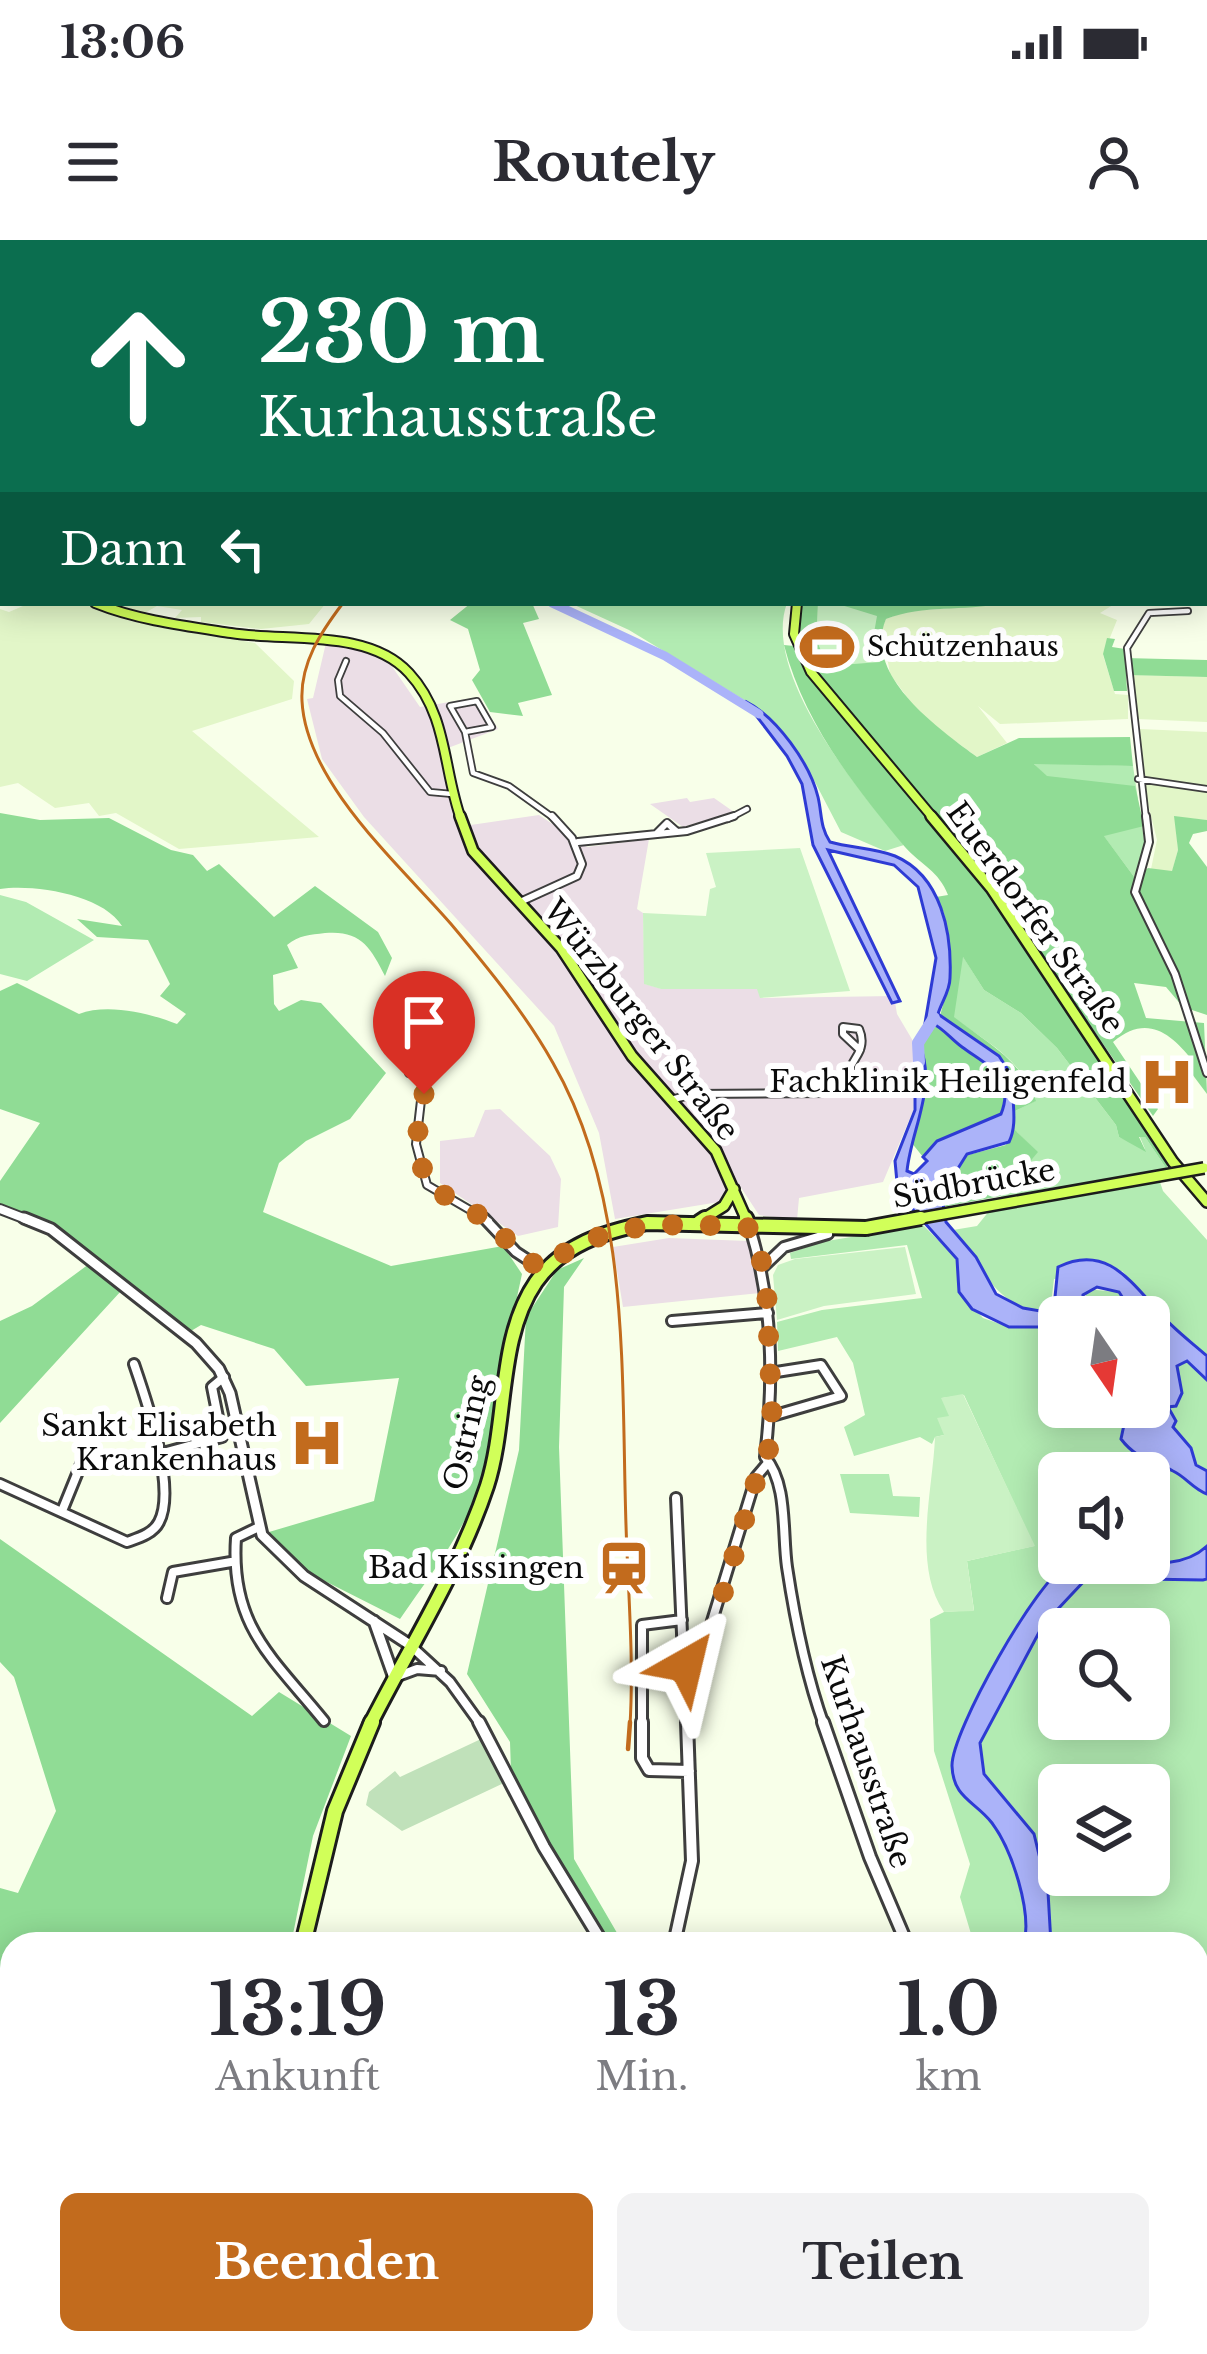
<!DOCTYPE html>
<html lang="de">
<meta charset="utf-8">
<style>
:root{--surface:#fff;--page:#f2f2f3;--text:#2b2b33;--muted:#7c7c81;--accent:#c26b1d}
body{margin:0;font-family:"Libre Baskerville",serif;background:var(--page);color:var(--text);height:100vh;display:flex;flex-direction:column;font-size:45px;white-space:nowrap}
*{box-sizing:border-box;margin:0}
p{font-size:39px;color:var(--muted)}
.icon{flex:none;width:66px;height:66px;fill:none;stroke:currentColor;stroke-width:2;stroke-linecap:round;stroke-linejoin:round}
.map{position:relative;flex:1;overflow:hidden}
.side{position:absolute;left:0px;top:1692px;width:1209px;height:423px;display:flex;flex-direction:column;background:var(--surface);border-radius:36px 36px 0 0;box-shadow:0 6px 30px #0003}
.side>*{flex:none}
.top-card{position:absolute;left:0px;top:0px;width:1209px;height:366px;box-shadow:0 6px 30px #0003;background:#0b6e4f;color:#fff;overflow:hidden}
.needle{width:78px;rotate:167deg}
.buttons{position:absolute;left:1038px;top:1056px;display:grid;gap:24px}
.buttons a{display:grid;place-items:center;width:132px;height:132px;border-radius:18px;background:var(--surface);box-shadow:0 6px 30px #0003;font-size:60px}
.pin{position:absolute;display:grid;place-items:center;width:102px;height:102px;color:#fff;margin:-123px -51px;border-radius:50% 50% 50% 0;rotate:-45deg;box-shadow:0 0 12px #0007}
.pin .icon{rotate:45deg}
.me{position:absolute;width:132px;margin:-66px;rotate:37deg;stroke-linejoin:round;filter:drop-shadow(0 0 9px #0008)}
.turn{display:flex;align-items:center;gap:42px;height:252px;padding:0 60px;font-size:54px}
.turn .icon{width:156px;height:156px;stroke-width:2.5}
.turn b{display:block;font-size:84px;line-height:102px}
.then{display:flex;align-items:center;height:114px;padding:0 60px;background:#0003;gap:24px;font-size:45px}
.eta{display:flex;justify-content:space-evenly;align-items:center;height:204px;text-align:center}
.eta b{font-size:72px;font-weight:700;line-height:84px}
.cta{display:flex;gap:24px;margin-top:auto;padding:24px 60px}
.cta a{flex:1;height:138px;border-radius:18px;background:var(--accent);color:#fff;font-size:48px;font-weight:700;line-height:138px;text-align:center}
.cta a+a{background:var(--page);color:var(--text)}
.status{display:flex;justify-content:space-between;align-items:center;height:84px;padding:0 60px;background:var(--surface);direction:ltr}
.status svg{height:33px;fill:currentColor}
header{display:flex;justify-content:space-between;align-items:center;height:156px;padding:0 60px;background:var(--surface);font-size:54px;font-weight:700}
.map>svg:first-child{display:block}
</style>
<div class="status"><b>13:06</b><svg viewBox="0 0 49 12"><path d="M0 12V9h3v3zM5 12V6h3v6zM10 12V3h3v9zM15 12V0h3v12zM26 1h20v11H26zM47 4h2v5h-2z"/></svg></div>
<header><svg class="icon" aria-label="menu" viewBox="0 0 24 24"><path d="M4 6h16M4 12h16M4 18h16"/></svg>Routely<svg class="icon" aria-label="person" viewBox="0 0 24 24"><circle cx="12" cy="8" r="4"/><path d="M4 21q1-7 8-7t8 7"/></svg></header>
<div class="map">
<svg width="1207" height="2114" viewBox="0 0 1207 2114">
<rect width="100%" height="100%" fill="#f8ffe9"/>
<path fill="#ebdee6" d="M326,403L362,410L391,425L420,467L479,457L498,489L440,511L457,587L539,575L587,607L649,599L637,669L643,673L645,744L662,749H758L761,758L894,756L897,774L913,801L915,840L913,871L883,942L799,958L797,980L759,975L740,946L724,953L719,962L615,979L599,893L554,786L364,577L322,519L307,459L313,458Z
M687,558L690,562L714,558L734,572L683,587L650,564Z
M500,869L550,916L561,939L558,987L518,996L440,943V901L474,897L485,870Z
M669,998L748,1001L760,1053L623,1067L613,1007Z"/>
<path fill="#e2f6c8" d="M30,363H82L130,381L255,403L294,441L292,459L192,491L319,597L179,609L116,573L99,576L89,563L55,568L18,543L0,547V369L9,372Z
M326,363L309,384L261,389L201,382V377L175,378L182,370L157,366L143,374L113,365Z
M1003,363H1116L1100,373L1117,380L1103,415L1115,454L1128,455V479L1000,484L978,466L1007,503L977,517L921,476L890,434L882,388L886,379L918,367L930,370Z
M1130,435L1207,437V482L1137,479Z
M1140,489L1207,492V580L1175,577L1178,610L1172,632L1151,629L1157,600L1142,539Z"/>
<path fill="#b2ebb2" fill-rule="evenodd" d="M570,363H787C761,434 860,552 904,605L885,611L841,592L804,521L754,466L629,390Z
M1033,523L1133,526L1145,607L1135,638L1103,595Z
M0,655L26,662L94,700L27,741L0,734Z
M962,715L984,750L1021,773L1057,808L1116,885L1119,897L1145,909L1139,895L1145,897L1166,928L1159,939L1163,951L1207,1000V1937L1197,1931V1704H974L960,1657L970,1624L934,1511L930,1379L944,1372L974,1370L967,1321L1034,1306L964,1155L942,1158L950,1176L944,1195L935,1197L932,1204L920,1197L854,1216L844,1187L865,1175L853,1123L837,1097L778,1111L777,1082L822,1070L922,1058L907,1005L791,1019L790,1013L821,1002L923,985L957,1019L959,1052L983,1078L1009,1087H1059V1167H1149V1077H1082L1087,1049L1145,1055L1122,1031L1054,1039L1051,1064L1040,1071C990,1063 984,1025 953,990L977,986L1037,912L1013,888L1015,871L1035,861C1021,817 988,804 953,777ZM1059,1233H1149V1323H1059ZM1059,1389H1149V1479H1059ZM1059,1545H1149V1635H1059Z
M840,1234H889L893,1256L920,1257L919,1277L850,1273Z
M1197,1966L1207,1972V2114H1170L1159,2103H1197Z"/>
<path fill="#90dc95" d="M0,0H492L3,6Z
M677,0H1207V20L1206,3Z
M471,363H532L539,379L523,383L552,455L518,463L523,476L490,472L472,440L480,430L468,389L450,380Z
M803,363H818L817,401L880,421L876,404L833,363H1003C963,372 924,364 886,379C862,435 939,489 977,517L1019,498L1130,497L1133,526L1034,524L1047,536L1135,546L1144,586L1104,596L1135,638L1148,628L1172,631L1178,610L1174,576L1207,580V591L1193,594L1189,603L1207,627V775L1183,767L1166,747L1134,743L1146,778L1204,783L1207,854L1189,830L1193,821C1170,792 1146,774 1113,802L1158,869L1153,876L972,615L807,422L797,386Z
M1107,398L1115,399L1112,407L1125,409L1124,418L1207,420V437L1126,435L1127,451H1114L1103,414Z
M784,405L794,406L802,426L959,611L1170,923L1166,928L1145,897H1139L1146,912L1119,897L1116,885L1057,808L1021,773L984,750L963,717L954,777C988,804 1020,818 1036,861L1015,871L1010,852L1014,839L999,817L940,776L951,735L944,673L936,657L948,655C939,631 921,625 905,607C854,546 804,483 784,405Z
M0,573L40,580L109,578L171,610L193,615L207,631L219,624L274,677L315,646L378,692L392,718L385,736C370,706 360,690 325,693C310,695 299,695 287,705L298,728L273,735L274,764L279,771L301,760L321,763L386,833L350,879L306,901L279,923L263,972L391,1026L503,1006L522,1034C504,1109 505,1191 474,1261C455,1304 426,1341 400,1379L307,1332L269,1292L374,1261L399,1138L306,1146L274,1109L201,1085L191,1091L55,987L0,965V941L40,883L0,869V751L17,743L79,774C107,763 149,773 177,784L186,774L160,756L170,744L148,700L97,697L77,679L122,686C103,655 35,644 0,649Z
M932,783C964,797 1018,833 1001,874L937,901L923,917L911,902C923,872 932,836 920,806Z
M1013,888L1038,912L1001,956L942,967L940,945L958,930L964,916L1006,905Z
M584,1018L564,1047L559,1207L574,1619L620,1698L611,1704L551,1613L511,1531L510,1502L467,1434L519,1210L526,1077L557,1030Z
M89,1024L121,1051L0,1183V1081L32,1066Z
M0,1299L252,1476L279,1452L351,1496L313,1596L291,1704H12V2103H20L14,2114H0V1648L18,1653L56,1571L14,1437L0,1422Z"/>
<path fill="#c0e1ba" d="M481,1499L506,1542L402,1591L366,1565L369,1552L395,1531L400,1537Z"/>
<path fill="#caf2c4" d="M818,363L838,364L877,376L874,393L880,422L827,426L817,401Z
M800,608L850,751L760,758L757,749H661L644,744L643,673L706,676L710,649L716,647L706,613Z
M905,1007L916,1054L824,1066L777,1080L773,1035L778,1025L795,1019Z
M963,1154L1035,1306L967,1321L974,1371L944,1372C912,1325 933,1250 935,1197L944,1195L937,1178L949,1176L941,1158Z"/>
<path fill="#abb3f9" stroke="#2e3bd4" stroke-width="3" d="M745,461C777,477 810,524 818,557C822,574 820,587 830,602C851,608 875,608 895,616C942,636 952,694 950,738C950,751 941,763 938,774L999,816L1014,839C1010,859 1019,881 1009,902L967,914L957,930L940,944L946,982L976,1017L996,1054L1023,1068L1040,1071L1055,1057L1058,1027C1105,1004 1129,1039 1158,1071C1172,1088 1190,1101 1207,1116V1140L1187,1121L1177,1126L1182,1153L1176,1166L1168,1167L1176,1181L1173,1187L1191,1208L1196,1225L1207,1231V1254C1193,1249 1186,1237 1173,1231C1152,1220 1136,1219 1121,1199L1125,1180L1109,1167L1128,1174L1135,1167H1149V1133L1163,1104L1149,1089V1077H1135L1119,1052L1097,1047L1083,1055L1082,1077H1059V1087H1009L972,1069L959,1052L957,1019L898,953L895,921L915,870V805L920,806C937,848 911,890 907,931L914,934L927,921L923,917L937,901L1001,874C1016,836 986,825 962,807C951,799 944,789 932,783L924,789L936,718L918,647L894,625L828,610L900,761L892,763L813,605L802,544L787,516Z
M1207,1306V1339L1203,1340L1087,1338L1043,1385L980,1503L984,1534L1034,1594L1048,1652L1051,1704H1024C1032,1671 1012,1610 992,1583C975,1561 953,1558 952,1526C951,1492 1038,1338 1068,1324C1108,1308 1170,1341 1207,1306Z"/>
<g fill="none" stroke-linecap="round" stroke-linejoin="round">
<path stroke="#abb3f9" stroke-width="8" d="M1015,3H1043"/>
<path stroke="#abb3f9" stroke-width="9" d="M552,363L665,416L759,474"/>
<path stroke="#abb3f9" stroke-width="12" d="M919,822L918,803L934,778"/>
<defs>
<path id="pedestrian" d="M1159,2103L1170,2114"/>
<path id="minor-far3" d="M346,421L338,440L340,456L383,493L430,552L452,554
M477,461L492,487L465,492L450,466Z
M465,492L473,533L509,546L555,579
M1138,539L1207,549
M728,579L747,569
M1146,579L1127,408L1149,373L1188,371"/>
<path id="minor-far2" d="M1146,576L1149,602L1135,652L1175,734L1207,833
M657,593L667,583L676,591
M578,602L687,591L734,576
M520,662L577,636L582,624L572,598L552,576
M409,833L419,835L423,843L416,904L427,945L489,981
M670,860L694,854L827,853L840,845L858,814C863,805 863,798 859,789L843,787V794L860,810"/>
<path id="minor-far1" d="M484,978L516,1012L542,1029
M750,988C773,1064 774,1139 765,1217C788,1244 782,1292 787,1327C795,1380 806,1435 824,1485
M763,1027L784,1007L828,994
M672,1081L768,1073
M770,1133L821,1125L841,1156L772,1176
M159,1214L222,1197L212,1147L224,1137
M0,1244L127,1302C138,1298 153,1294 159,1282C177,1248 146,1159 134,1124
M676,1258L683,1416L695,1435
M62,1271L84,1217
M259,1287L236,1298C230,1386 272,1417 324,1481
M167,1358L173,1332L231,1322
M411,1406L450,1442L481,1485
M398,1436L417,1429L441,1431
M642,1485V1385L682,1380
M687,1485L686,1466L756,1237L767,1224"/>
<path id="minor" d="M479,1482L544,1607L603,1704
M642,1482V1518L649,1530L689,1531
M823,1482L870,1617L907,1704
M674,1704L692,1621L687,1482
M653,2103L661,2114
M856,2103L864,2114
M142,2114L144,2103
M324,2114L325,2103"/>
<path id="tertiary-far1" d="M0,969L31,981"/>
<path id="tertiary" d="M24,978L51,989L196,1103L219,1129L230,1153L262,1295L304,1336L410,1405
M374,1381L394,1438"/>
<path id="primary-far3" d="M95,363C137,380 185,386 231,393C285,402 368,388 409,433C448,475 443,530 461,579
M797,363L794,394L811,432L934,579"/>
<path id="primary-far2" d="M460,576L473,611L561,708L632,816L716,911L747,981
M931,576L991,648L1173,922L1207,962
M700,981L724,966L734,949"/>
<path id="primary-far1" d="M746,978L750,988
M699,982L705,978
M370,1485C410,1406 459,1330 487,1246C508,1181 497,1099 536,1042C563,1004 604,992 647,983L866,988"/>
<path id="primary" d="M303,1704L335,1571L372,1482
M230,2114L232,2103"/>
</defs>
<use href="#pedestrian" stroke="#3e3e3e" stroke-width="12"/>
<use href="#minor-far3" stroke="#3e3e3e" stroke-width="8"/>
<use href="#minor-far2" stroke="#3e3e3e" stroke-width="10"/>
<use href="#minor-far1" stroke="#3e3e3e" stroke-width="14"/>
<use href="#minor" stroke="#3e3e3e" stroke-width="16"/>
<use href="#tertiary-far1" stroke="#3e3e3e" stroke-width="12"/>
<use href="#tertiary" stroke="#3e3e3e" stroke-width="15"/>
<use href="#primary-far3" stroke="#1c1c1c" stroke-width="12"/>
<use href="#primary-far2" stroke="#1c1c1c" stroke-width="14"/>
<use href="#primary-far1" stroke="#1c1c1c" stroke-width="18"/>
<use href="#primary" stroke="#1c1c1c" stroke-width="20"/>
<use href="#pedestrian" stroke="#fff" stroke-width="6"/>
<use href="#minor-far3" stroke="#fff" stroke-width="4.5"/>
<use href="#minor-far2" stroke="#fff" stroke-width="6"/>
<use href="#minor-far1" stroke="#fff" stroke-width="8"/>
<use href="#minor" stroke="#fff" stroke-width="10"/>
<use href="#tertiary-far1" stroke="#fff" stroke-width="8"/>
<use href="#tertiary" stroke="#fff" stroke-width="9"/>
<use href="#primary-far3" stroke="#d1ff59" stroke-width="8"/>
<use href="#primary-far2" stroke="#d1ff59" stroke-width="9"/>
<use href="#primary-far1" stroke="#d1ff59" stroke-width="12"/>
<use href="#primary" stroke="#d1ff59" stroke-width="14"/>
<path stroke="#c26b1d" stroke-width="3" d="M859,3L865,0
M343,363C321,392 300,423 302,461C306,543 400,625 451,684C488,728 525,773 553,823C631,958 621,1135 626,1285C628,1352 634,1418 630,1485"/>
<path stroke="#c26b1d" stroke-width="4.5" d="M628,1509L630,1482"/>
<defs>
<path id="primary-bridge-far1" d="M904,981L1204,928"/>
<path id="primary-bridge" d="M866,988L921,978"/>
</defs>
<use href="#primary-bridge-far1" stroke="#1c1c1c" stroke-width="14" stroke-linecap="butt"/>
<use href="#primary-bridge" stroke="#1c1c1c" stroke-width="18" stroke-linecap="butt"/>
<use href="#primary-bridge-far1" stroke="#d1ff59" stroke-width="9"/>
<use href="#primary-bridge" stroke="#d1ff59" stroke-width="12"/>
</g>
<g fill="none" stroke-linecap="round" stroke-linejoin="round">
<path stroke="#c26b1d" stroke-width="21" stroke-dasharray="0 37.8" d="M424,854L416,904L427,945L494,984L516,1012L542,1029C604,977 675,983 751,988L766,1036L772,1176L767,1224L757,1237L706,1412L695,1435L686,1425"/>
</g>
<defs>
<symbol id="stadium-bare" viewBox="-9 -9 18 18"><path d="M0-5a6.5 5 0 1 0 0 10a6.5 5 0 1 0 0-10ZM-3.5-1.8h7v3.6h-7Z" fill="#c26b1d" stroke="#fff" stroke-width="2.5" paint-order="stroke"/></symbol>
<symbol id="hospital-bare" viewBox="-9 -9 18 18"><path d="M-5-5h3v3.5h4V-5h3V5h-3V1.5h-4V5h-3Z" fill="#c26b1d" stroke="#fff" stroke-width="2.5" paint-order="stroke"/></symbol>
<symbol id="station-bare" viewBox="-9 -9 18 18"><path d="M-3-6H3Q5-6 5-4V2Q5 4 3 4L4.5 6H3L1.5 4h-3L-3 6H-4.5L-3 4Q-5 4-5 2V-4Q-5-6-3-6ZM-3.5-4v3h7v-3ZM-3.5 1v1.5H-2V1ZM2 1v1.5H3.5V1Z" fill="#c26b1d" stroke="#fff" stroke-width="2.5" paint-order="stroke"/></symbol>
</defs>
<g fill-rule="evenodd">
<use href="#stadium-bare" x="789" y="369" width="76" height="76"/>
<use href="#hospital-bare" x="1129" y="804" width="76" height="76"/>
<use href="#hospital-bare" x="279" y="1165" width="76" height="76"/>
<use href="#station-bare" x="586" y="1290" width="76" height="76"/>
</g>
<g text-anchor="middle" stroke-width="12" stroke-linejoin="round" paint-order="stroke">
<g font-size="27" fill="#0b0b0b" stroke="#fff" text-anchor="start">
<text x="867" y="416">Schützenhaus</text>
</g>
<g font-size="30" fill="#0b0b0b" stroke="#fff">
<text transform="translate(1035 678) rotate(54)" y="10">Euerdorfer Straße</text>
<text transform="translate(641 780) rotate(52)" y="10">Würzburger Straße</text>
<text transform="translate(974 944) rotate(-10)" y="10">Südbrücke</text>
<text transform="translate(467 1193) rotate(-77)" y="10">Ostring</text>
<text transform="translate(866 1522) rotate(71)" y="10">Kurhausstraße</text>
</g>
<g font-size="30" fill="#0b0b0b" stroke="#fff" text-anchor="end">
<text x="1127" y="852">Fachklinik Heiligenfeld</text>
<text x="277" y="1196">Sankt Elisabeth<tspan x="277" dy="34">Krankenhaus</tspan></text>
<text x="584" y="1338">Bad Kissingen</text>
</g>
</g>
</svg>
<div class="buttons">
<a><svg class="needle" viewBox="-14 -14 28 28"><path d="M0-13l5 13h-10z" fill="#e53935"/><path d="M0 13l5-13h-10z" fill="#7c7c81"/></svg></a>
<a><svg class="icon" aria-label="sound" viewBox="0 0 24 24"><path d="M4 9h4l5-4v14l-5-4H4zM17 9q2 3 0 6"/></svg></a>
<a><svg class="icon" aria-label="search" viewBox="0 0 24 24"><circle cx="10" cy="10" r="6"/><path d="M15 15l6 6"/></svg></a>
<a><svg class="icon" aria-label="layers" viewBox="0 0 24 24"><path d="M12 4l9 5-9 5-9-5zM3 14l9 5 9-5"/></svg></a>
</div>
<div class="pin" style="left:424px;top:854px;background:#d93025"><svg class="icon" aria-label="arrive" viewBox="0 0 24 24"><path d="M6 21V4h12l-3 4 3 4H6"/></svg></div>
<svg class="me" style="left:686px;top:1425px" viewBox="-20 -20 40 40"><path d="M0-17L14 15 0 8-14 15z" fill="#c26b1d" stroke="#fff" stroke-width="4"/></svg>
<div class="top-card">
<div class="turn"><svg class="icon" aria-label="ahead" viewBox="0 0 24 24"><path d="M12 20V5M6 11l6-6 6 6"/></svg><div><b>230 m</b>Kurhausstraße</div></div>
<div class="then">Dann<svg class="icon" aria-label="left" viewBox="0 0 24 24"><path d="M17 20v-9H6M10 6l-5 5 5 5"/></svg></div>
</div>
<section class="side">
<div class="eta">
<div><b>13:19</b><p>Ankunft</p></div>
<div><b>13</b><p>Min.</p></div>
<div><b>1.0</b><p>km</p></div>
</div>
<div class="cta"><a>Beenden</a><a>Teilen</a></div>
</section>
</div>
